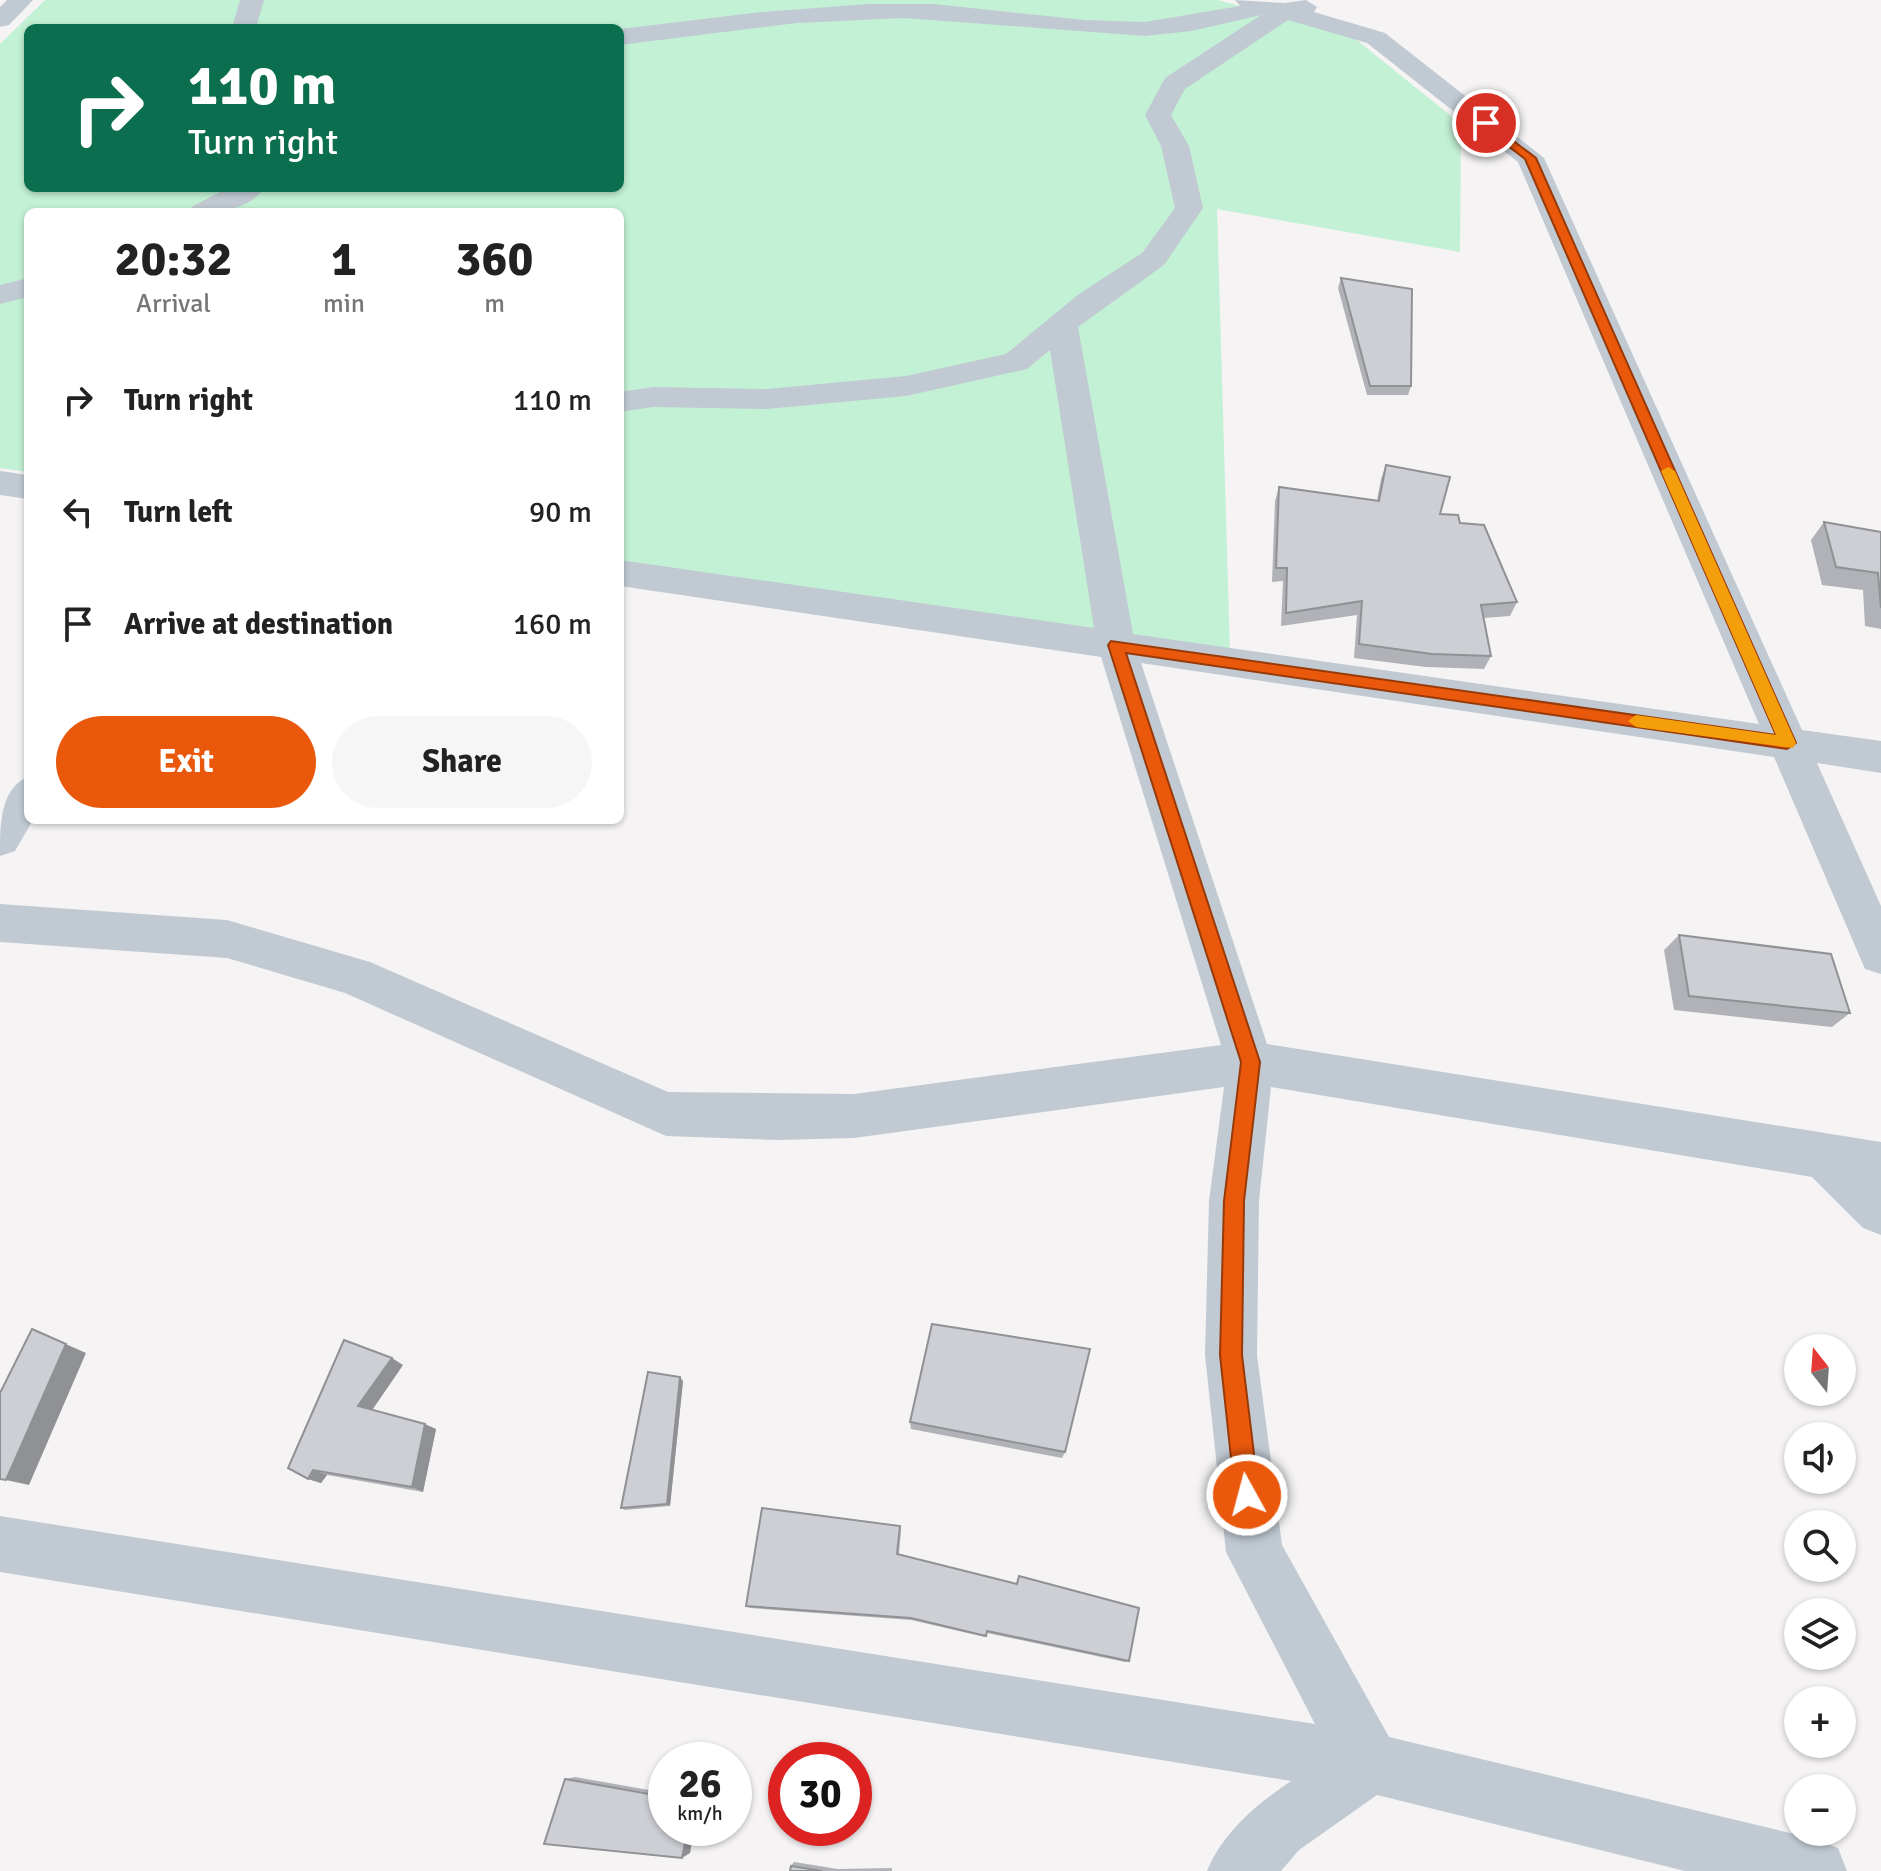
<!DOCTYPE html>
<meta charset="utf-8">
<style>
:root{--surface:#fff;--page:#f6f6f6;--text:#222;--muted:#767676;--accent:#ea580c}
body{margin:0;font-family:Signika,sans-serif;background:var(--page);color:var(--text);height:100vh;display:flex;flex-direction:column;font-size:30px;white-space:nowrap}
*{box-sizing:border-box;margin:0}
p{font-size:26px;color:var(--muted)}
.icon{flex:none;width:44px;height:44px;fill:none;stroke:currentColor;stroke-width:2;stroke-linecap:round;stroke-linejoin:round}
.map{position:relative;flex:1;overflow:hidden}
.panel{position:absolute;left:24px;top:208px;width:600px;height:616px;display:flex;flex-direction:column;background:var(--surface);border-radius:12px;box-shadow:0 2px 6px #0004}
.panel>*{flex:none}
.banner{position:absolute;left:24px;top:24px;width:600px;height:168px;border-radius:12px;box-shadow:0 2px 6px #0004;background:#0b6e4f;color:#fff;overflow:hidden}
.needle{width:52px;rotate:343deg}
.fabs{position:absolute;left:1784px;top:1334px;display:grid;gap:16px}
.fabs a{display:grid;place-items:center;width:72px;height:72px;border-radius:50%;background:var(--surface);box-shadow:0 2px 6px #0004;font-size:40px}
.speed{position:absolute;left:648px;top:1742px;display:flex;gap:16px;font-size:40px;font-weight:700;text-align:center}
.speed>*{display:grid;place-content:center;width:104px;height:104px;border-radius:50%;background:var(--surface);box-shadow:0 2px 6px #0004;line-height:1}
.speed small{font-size:20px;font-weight:400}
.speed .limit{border:12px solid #d22;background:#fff;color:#111}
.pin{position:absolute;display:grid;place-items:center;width:68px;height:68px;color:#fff;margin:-34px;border:4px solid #fff;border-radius:50%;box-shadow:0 2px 8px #0007}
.me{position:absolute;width:88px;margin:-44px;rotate:353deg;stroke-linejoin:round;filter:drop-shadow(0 0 6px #0008)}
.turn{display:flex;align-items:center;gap:28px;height:168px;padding:0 32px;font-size:36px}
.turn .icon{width:104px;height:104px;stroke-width:2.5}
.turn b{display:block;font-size:56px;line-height:68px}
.eta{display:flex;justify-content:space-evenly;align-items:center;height:136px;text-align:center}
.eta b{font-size:48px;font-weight:700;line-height:56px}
.button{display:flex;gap:16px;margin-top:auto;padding:16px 32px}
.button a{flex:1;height:92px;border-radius:48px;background:var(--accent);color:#fff;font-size:32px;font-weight:700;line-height:92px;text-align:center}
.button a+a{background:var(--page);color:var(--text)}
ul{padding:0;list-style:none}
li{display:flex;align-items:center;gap:24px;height:112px;padding:0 32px}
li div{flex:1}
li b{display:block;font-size:30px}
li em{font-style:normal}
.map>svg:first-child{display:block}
</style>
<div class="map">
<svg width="1881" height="1871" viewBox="0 0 1881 1871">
<rect width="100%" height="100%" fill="#f5f3f3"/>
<path fill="#c3f1d5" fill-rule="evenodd" d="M45,0H1218L1353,37L1461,124L1460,252L1217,209L1230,653L620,561V212H28V472L0,468V44ZM28,28H620V188H28Z"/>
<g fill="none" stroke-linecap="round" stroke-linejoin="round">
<path fill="#c1cad2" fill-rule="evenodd" d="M7,0H33L9,25L0,27V7Z
M240,0H264L256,28H232Z
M1235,0L1284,3L1306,0L1317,7L1314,12L1385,33L1544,158L1802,730L1881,741V773L1817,763L1881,906V974L1865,969L1774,757L1141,663L1267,1044L1881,1142V1235L1863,1228L1812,1177L1271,1087L1259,1201L1257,1355L1282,1545L1389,1737L1815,1839L1838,1848L1847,1871H1685L1377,1795L1299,1850L1281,1871H1207C1224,1831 1256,1805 1291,1781L0,1572V1516L1315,1724L1226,1552L1205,1355L1209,1201L1224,1087L854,1138L778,1140L666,1136L345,993L227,958L0,942V904L227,920L370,962L668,1092L854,1094L1221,1045L1101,657L620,586V560L1094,628L1050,350L1027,369L906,396L767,409L653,407L620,412V392L653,387L767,389L906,376L1006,354L1079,294L1142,253L1175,208L1161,146L1145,115L1165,78L1261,15L1192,31L1145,36L904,18L797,23L620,45V29L761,12L868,4H934L1085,20L1145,22L1240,6ZM1288,20L1367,43L1518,162L1759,724L1133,634L1078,327L1164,265L1203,208L1189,146L1171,115L1185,89Z
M228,188H264C248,212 214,212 189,212L193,206Z
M28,278V297L0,304V285Z
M0,471L28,475V499L0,495Z
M28,777V820H33L15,851L0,856C0,825 0,788 28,777Z"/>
</g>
<path fill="#b0b2b7" d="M1341,278L1411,386L1408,395H1367L1338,288Z
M1386,465L1440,514L1460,523L1517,602L1510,616L1484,618L1491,656L1484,669L1426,667L1354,658L1357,615L1281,626L1283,581L1272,582L1275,501L1279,487L1377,500L1381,479Z
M1824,522L1881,532V629L1865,626L1863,590L1822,585L1811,540Z
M1679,935L1850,1013L1832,1027L1674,1010L1664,950Z
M403,1365L372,1410L436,1429L423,1492L327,1475L321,1483L308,1479Z
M683,1381L670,1506L625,1510L621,1508Z
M910,1422L1065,1452L1062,1458L911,1429Z
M900,1526L901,1530L899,1554L1016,1584L1019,1576L1129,1661L1125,1662L987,1633L985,1637L911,1620L750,1608L746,1606Z
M575,1777L666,1793V1828H694L690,1853L565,1779Z
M794,1862L838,1869L892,1868V1871H790L791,1866Z"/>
<path fill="#909195" d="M32,1329L86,1353L29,1485L6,1480Z
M392,1358L403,1365L370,1413L358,1406Z
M680,1377L683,1381L670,1506L667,1504Z
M425,1424L436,1429L423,1492L412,1487Z
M313,1470L327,1475L321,1483L308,1479Z
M688,1828H694L690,1853L682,1858Z"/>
<path fill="#cdcfd5" stroke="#909195" stroke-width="2" d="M1341,278L1412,289L1411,386H1370Z
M1386,465L1450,477L1440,514L1458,515L1460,523L1484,525L1517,602L1481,605L1491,656L1432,654L1359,644L1362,601L1286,613L1287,568H1276L1279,487L1379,501Z
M1824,522L1881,532V608L1878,573L1836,567Z
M1679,935L1831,954L1850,1013L1689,996Z
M932,1324L1090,1349L1065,1452L910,1422Z
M32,1329L66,1344L6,1480L0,1479V1393Z
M344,1340L392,1358L358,1406L425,1424L412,1487L313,1470L308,1479L288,1468Z
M648,1372L680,1377L667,1504L621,1508Z
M762,1508L900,1526L897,1554L1017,1584L1019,1576L1139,1608L1129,1661L987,1631L986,1636L911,1618L746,1606Z
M565,1779L666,1797V1828H688L682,1858L544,1844Z
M791,1866L822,1871H790Z"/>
<path fill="#ea580c" stroke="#983908" stroke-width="2" d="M1486,120L1536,158L1796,743L1787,749L1126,653L1260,1062L1244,1201L1242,1355L1259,1495L1255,1504L1247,1507L1239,1504L1235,1495L1220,1355L1224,1201L1241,1062L1108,645L1111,641L1776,735L1525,159L1482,126Z"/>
<path fill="#f59e0b" d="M1668,467L1675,471L1796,743L1793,748L1636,727L1628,721L1636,715L1776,735L1661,471Z"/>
</svg>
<div class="fabs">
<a><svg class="needle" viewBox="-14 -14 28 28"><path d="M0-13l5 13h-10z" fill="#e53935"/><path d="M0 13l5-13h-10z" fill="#767676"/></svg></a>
<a><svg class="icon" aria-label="sound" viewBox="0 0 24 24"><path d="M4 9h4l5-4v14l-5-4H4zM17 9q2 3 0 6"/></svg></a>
<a><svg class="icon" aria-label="search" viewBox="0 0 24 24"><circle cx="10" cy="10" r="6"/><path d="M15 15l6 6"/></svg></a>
<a><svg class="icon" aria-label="layers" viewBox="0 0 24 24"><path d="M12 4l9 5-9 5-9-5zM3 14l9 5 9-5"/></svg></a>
<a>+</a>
<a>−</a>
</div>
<div class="speed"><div>26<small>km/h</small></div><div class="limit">30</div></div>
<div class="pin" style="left:1486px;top:123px;background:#d93025"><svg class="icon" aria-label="arrive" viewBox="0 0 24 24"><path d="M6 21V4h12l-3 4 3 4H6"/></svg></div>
<svg class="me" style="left:1247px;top:1495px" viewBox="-20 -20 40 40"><circle r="17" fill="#ea580c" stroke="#fff" stroke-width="3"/><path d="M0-11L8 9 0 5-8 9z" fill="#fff"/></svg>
<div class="banner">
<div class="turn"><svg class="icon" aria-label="right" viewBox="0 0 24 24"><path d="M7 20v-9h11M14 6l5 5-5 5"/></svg><div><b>110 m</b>Turn right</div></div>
</div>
<section class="panel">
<div class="eta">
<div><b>20:32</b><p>Arrival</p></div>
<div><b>1</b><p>min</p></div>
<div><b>360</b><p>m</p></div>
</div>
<ul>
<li><svg class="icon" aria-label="right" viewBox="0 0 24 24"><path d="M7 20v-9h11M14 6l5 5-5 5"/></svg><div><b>Turn right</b></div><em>110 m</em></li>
<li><svg class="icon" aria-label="left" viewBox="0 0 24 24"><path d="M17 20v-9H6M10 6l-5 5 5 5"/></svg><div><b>Turn left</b></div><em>90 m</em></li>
<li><svg class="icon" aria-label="arrive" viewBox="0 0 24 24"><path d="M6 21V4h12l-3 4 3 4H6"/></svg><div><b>Arrive at destination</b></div><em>160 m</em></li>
</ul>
<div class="button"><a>Exit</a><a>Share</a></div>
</section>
</div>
